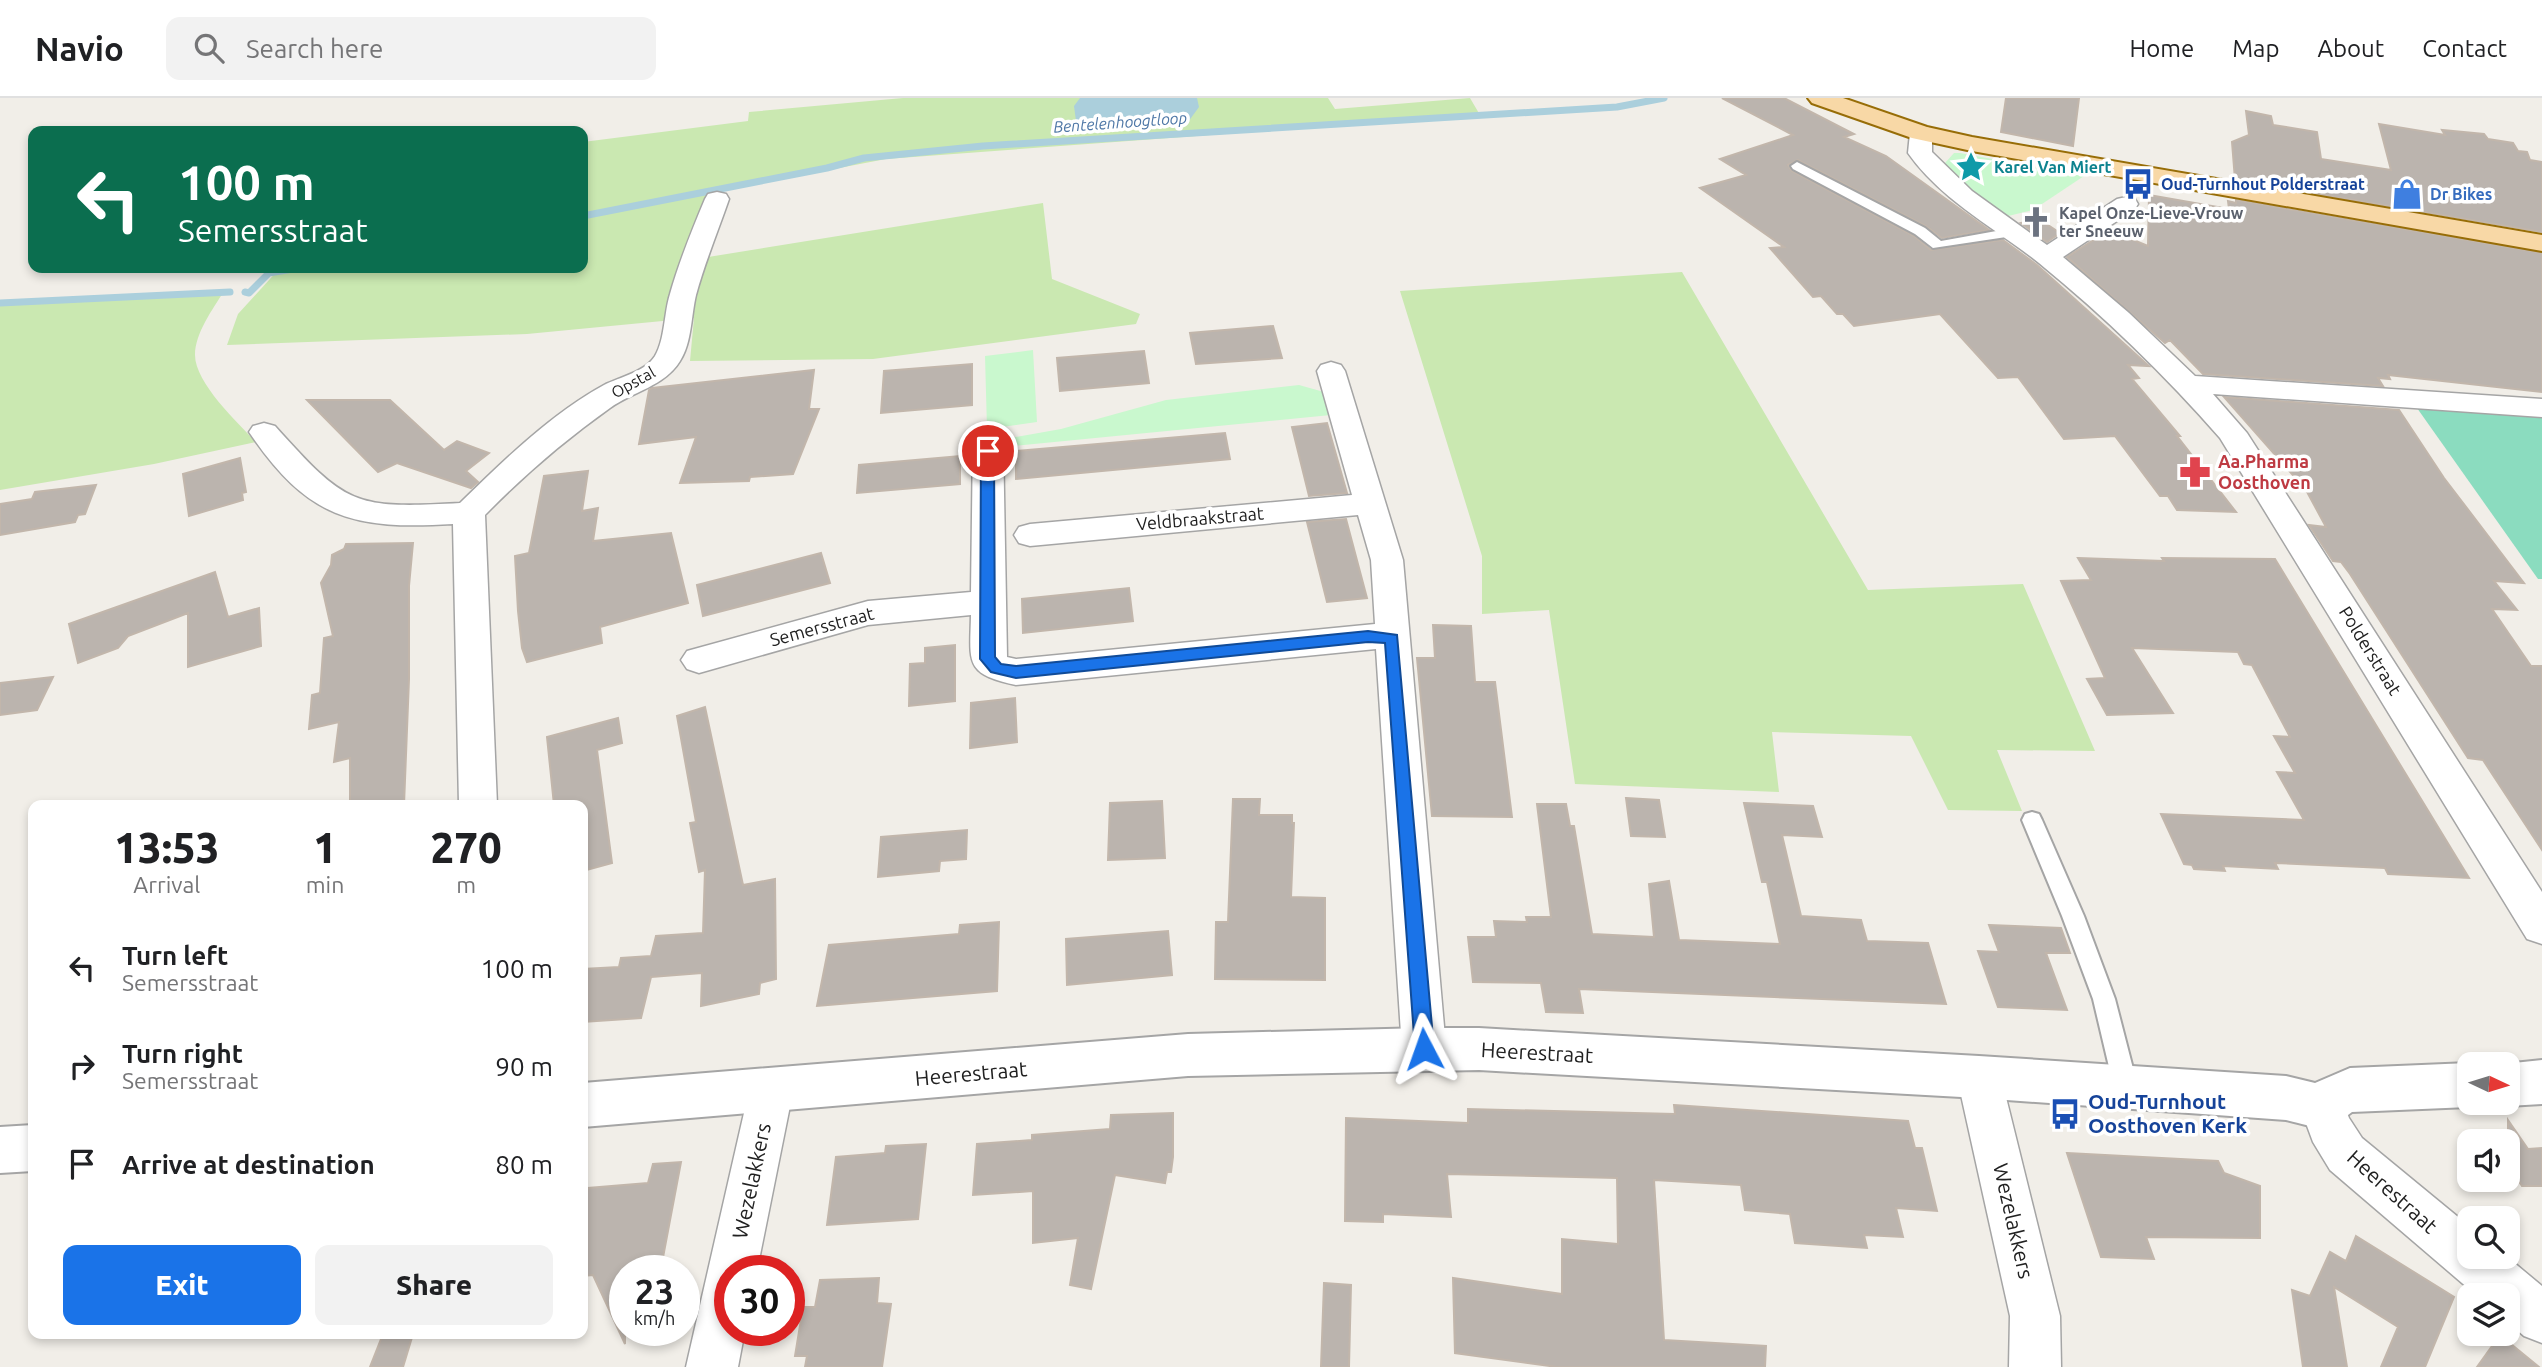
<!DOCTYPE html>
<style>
:root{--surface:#fff;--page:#f2f2f2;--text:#202124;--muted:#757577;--line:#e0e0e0;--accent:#1a73e8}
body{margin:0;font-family:Ubuntu,sans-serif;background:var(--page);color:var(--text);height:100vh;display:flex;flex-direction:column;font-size:26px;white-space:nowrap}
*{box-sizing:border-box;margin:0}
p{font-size:23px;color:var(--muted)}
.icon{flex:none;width:38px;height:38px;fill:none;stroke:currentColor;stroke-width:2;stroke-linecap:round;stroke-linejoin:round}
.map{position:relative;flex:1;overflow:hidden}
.side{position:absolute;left:28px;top:702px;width:560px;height:539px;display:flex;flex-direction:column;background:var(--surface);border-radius:14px;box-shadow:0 4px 10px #0003}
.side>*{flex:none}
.guide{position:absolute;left:28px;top:28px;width:560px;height:147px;border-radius:14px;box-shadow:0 4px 10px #0003;background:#0b6e4f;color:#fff;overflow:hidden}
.needle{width:46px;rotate:94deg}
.controls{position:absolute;left:2457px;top:954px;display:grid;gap:14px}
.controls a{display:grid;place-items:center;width:63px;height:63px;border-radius:14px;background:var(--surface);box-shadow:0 4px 10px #0003;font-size:35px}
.speed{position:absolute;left:609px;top:1157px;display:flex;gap:14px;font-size:35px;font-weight:700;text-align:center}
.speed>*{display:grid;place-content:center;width:91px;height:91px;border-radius:50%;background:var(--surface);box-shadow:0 4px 10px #0003;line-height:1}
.speed small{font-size:18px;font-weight:400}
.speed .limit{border:10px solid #d22;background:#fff;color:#111}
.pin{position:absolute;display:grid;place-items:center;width:60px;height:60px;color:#fff;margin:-30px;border:4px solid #fff;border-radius:50%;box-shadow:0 2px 7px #0007}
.me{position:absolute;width:77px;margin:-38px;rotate:356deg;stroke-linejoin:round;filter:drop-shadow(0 0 5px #0008)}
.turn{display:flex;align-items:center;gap:24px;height:147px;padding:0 35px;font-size:32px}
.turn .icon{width:91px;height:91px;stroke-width:2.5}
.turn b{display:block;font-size:49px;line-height:60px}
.eta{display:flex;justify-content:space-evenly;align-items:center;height:119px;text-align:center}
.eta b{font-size:42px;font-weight:800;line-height:49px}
.cta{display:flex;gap:14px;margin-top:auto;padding:14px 35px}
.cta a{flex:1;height:80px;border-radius:14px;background:var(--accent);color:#fff;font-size:28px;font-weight:800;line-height:80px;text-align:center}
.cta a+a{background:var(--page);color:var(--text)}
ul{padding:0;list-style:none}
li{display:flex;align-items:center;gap:21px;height:98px;padding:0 35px}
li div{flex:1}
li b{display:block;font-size:26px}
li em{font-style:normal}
header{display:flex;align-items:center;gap:42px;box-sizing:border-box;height:98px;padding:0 35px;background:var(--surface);border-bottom:2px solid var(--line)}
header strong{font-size:33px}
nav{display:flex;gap:38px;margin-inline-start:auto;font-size:24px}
.search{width:490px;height:63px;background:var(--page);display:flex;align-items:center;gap:18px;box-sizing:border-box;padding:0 24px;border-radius:14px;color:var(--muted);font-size:26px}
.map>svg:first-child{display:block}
</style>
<header>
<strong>Navio</strong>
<div class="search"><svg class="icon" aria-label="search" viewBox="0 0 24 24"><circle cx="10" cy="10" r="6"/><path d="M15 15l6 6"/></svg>Search here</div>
<nav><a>Home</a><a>Map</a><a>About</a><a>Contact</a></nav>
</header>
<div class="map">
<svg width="2542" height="1269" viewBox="0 0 2542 1269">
<rect width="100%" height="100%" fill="#f1eee8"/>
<path fill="#cae8b1" d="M903,0H1328L1335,11L1470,0L1480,17L886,61L719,93L702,160L1043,105L1052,181L1140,216L1136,226L873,261L690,263L694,220L527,236L227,247L238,216L280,170H583V44L748,23L749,14Z
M1682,174L1868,492L2023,486L2095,653L1997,652L2022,713L1948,712L1911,638L1772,634L1779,694L1575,686L1549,512L1482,516V458L1400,193Z
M224,193C213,211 195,235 195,257C195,285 238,325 256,344L154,366L0,392V203Z"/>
<path fill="#c9f8ce" d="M1954,55H1960L2084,78L2033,112L2004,119L1948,72L1945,65Z
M1033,252L1037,324L987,331L985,258Z
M1299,287L1324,294L1331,317L1002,349L1004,341L1061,331L1166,302Z"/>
<path fill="#8bdcbf" d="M2417,310L2542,318V481H2538Z"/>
<path fill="#abcfdc" d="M1080,0H1197L1199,9L1188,24C1152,30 1108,37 1076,23L1074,8Z"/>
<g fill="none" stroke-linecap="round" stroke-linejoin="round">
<path stroke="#abcfdc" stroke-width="7" d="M583,118L827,70L864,60L983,48L1617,9L1664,0
M245,194L249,195L269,175L299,170
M0,205L230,194"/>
</g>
<path fill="#bbb4ae" stroke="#c2b6ab" stroke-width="2" d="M1722,0H1784L1854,36L1844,39L1886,58L1989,132L1942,140L1926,128L1798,62L1788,67L1792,73L1914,138L1931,152L2003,142L2037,167L2149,268L2128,267L2139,280L2132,281L2180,338H2177L2236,414L2177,412L2168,398H2160L2115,338L2064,341L2018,279L1998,280L1940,216L1854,228L1843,216H1837L1821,198L1813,199L1770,150L1784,149L1700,90L1746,77L1720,61L1793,37Z
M2006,0H2079L2073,48L2001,34Z
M2246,13L2271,18L2273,27L2317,34L2321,61L2391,72L2379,26L2445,37L2442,32L2484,36L2488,41L2513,45L2518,53L2527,54L2530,62L2542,64V134L2235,82L2232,44L2249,37Z
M2149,97L2229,111L2228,103L2236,105V102L2542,155V294L2388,277L2390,281L2378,280L2383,288L2203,276L2170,242L2165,245L2067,159L2109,132L2148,148Z
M2039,121L2060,135L2047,144L2021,125Z
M1273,228L1282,260L1196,266L1190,235Z
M1144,253L1149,285L1060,293L1057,260Z
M972,266V307L881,315L884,273Z
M814,272L809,311H819L793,376L750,379L749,383L680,385L696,339L639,346L649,292L652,290Z
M2224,299L2399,312L2444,380L2524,485L2494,483L2517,512L2492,511L2531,568H2542V752L2483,662L2468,660L2350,476L2341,464L2333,463L2309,427L2326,429L2306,392Z
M307,302H390L444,352L457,343L489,355L466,373L478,384L471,390L397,365L378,374Z
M1327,325L1347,395L1309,398L1292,329Z
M1225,335L1230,361L1016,381V353Z
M960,358V386L857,395L859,367Z
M240,360L246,394L242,395L243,402L189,418L183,376Z
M588,373L582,413L598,410L593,443L671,435L688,505L600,529L602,545L527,564L522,550L518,513L515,458L529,455L544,378Z
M96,387L85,416L78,417L75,424L0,437V406L32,401L35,394Z
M1346,421L1367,500L1327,504L1307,424Z
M413,445L409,488V581L404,707H350V660L334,664L339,624L309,631L312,597L320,595L324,540L333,538L321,485L331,467L332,457L344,451L346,446Z
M821,455L830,485L703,518L697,487Z
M2078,460L2164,463L2162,460L2275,461L2469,780L2388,776L2385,770L2275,765L2278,771L2223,768L2225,773L2194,771L2192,767L2184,766L2161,716L2304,722L2277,674L2295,675L2274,638L2290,639L2252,567L2244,566L2238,554L2132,550L2173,615L2107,617L2087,581L2105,580L2061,483L2091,482Z
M215,474L228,519L259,510L261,548L188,569V515L128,538L118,550L78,565L69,526Z
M1129,490L1133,523L1023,535L1022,501Z
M1433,527L1471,528L1475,584H1495L1512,719L1432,718L1417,560H1435Z
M955,547V603L909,608L910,566L925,565V550Z
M53,579L37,612L0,617V585Z
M1015,600L1017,644L970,650L971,605Z
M705,609L743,787L775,781L776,881L760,885L759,896L701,908L702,875L651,879L641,920L583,924V871L619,869L621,860L651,858L656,838L703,835L705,772L699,774L690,725L696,724L677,618Z
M618,620L622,645L597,652L612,765L583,773V707H554L547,639Z
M1626,700L1659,702L1665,739L1631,738Z
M1233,701H1260L1259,717H1292V725H1294L1291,799L1325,800V882L1215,881L1216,824H1228Z
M1162,703L1165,760L1108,762L1110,705Z
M1744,705L1813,708L1822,739L1782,737L1801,818L1861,822L1867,843L1928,845L1946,906L1579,891L1583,915L1546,914L1541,885L1473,884L1468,839H1496L1494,823L1527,824L1526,819H1551L1537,706H1566L1570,728H1574L1592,836L1654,839L1649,786L1669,783L1679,842L1780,846L1767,784H1762Z
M967,732L966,761L940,763L939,773L878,779L881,739Z
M999,824L997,893L817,908L829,847L959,836L960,827Z
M1989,827L2061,830L2070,855H2046L2067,912L1998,909L1978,853L1999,854Z
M1168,833L1172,877L1067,887L1066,841Z
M1674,1007L1908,1023L1915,1050H1922L1937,1113L1896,1110L1903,1139L1864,1137L1867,1150L1795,1145L1790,1116L1745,1112L1741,1087L1654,1082L1664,1242L1766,1248L1765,1269H1557L1455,1255L1453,1180L1562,1196V1141L1618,1146L1617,1080L1447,1076L1451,1119L1383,1116V1124L1345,1123L1346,1020L1468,1025V1011L1675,1016Z
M1173,1015V1059L1171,1074H1167L1165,1085L1115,1077L1091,1191L1070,1187L1078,1140L1033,1145V1093L973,1097L977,1046L1032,1042V1037L1110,1031L1111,1017Z
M2508,1022L2528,1051L2542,1050V1088H2522L2518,1082H2508Z
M926,1046L918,1121L827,1127L836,1059L885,1055L886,1048Z
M2067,1055L2218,1063L2224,1075L2260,1088V1140L2146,1139L2154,1161L2101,1159Z
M681,1064L661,1170L625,1172V1246L593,1177L583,1178V1112L588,1090L648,1085L653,1066Z
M2356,1138L2454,1199L2425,1269H2381L2398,1229L2334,1189L2347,1269H2303L2292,1192L2310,1198L2330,1154L2346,1163Z
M879,1180L877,1205L891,1206L882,1269H805L807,1258H795L803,1209H815L820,1182Z
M1324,1185L1351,1187L1349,1269H1321Z
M383,1236H413L403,1269H370Z
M2500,1237L2539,1269H2477Z"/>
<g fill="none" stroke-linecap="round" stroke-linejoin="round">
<defs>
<path id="service" d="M1797,64L1925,130L1941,143L2013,130L2020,134L2013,138L1933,150L1915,136L1793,71L1791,68Z
M2032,714L2039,716L2042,722L2084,818L2115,901L2138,990L2134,998L2126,1001L2118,998L2114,990L2093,901L2062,818L2022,722L2025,716Z"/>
<path id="minor" d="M1921,28L1929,30L1932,35V54L1972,93L2047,147L2117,101L2126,99L2135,101L2138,106L2135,111L2063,159L2129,215L2195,278L2542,301V319L2213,296L2247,335L2542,794V846L2527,841L2220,340C2165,277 2104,218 2039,165C1995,130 1941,102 1908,55L1910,35L1913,30Z
M717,94L726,96L729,101C718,133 705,164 696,197C691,218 692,244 680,263C665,288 632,294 610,310C565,342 523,378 485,417L497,707H459L453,426C353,432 308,421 249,334L253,328L264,325L275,328C346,407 353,411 460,405C503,363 551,316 604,287C620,279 645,274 655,258C665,241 664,215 670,196C679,164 692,132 705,101L708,96Z
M1331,264L1341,267L1345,273L1403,462L1446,951L1440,965L1424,971L1408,965L1402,951L1376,551L1016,587C964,576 970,565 971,517L868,527L699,575L687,571L681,562L687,553L868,503L971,494L973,340L977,333L988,331L999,333L1003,340L1007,559L1016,561L1375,526L1371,462L1358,417L1030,448L1019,445L1014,437L1019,429L1030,426L1352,397L1317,273L1321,267Z
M1979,959L1995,965L2001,979L2060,1218L2061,1269H2009L2010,1218L1957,979L1963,965Z
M771,972L787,978L793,993L757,1172H730V1232H745L738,1269H686L749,993L755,978Z
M2323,988L2339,994L2349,1020L2362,1040L2469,1128V1158H2506L2542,1188V1245L2524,1238L2508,1224V1197H2476L2330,1072L2313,1044L2300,1009L2307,994Z"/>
<path id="tertiary" d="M1424,930H1479L1979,958L2286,978L2315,985L2350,970L2469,965V1004H2480L2469,1009L2352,1014C2323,1036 2320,1030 2286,1022L1979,1000L1479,972L1188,978L583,1029V985L1188,936Z
M2542,962V1006L2508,1008L2500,1004H2508V966H2504Z
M33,1027V1073L0,1075V1029Z"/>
<path id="primary" d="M1808,0H1843L1927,29L1972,39L2542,137V153L1972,53L1912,40L1812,5Z"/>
</defs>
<use href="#service" stroke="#a5a5a5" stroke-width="4"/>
<use href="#minor" stroke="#a5a5a5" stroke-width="3"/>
<use href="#tertiary" stroke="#a5a5a5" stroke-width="4"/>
<use href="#primary" stroke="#976d07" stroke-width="4"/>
<use href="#service" fill="#fff" fill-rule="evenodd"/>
<use href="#minor" fill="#fff" fill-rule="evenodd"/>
<use href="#tertiary" fill="#fff" fill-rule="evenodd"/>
<use href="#primary" fill="#f8d8a6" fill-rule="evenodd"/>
</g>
<path fill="#1a73e8" stroke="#114b97" stroke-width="2" d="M988,349L994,353L995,559L1001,566L1016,568L1368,533L1397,537L1434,951L1431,957L1424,960L1417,957L1415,951L1385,545L1368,544L1016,580L991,574L980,561L981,353Z"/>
<defs>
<symbol id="sight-bare" viewBox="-9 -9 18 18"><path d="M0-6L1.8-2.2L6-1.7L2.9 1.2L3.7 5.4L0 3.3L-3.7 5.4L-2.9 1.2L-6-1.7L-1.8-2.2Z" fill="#0f9aa8" stroke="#fff" stroke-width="2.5" paint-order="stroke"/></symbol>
<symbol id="bus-bare" viewBox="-9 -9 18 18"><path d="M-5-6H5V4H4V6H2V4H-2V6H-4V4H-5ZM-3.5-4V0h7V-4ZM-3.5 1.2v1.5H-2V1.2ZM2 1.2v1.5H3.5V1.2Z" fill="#1a4fb4" stroke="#fff" stroke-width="2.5" paint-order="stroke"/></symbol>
<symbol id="shop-bare" viewBox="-9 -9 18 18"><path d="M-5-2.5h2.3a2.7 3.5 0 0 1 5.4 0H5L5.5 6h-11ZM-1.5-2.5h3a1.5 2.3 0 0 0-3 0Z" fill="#3f7fe0" stroke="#fff" stroke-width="2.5" paint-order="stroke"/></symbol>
<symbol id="church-bare" viewBox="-9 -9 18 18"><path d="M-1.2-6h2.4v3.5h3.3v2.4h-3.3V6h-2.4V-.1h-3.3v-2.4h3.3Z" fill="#6b7280" stroke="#fff" stroke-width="2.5" paint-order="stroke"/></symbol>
<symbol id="pharmacy-bare" viewBox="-9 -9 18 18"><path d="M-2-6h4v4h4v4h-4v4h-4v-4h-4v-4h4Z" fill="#e0444e" stroke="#fff" stroke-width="2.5" paint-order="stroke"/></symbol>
</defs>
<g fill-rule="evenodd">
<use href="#sight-bare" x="1949" y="47" width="44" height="44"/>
<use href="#bus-bare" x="2116" y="64" width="44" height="44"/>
<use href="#shop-bare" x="2385" y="74" width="44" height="44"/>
<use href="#church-bare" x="2014" y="102" width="44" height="44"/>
<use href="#pharmacy-bare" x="2173" y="352" width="44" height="44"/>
<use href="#bus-bare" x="2043" y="994" width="44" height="44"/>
</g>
<g text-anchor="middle" stroke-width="7" stroke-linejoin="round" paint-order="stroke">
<g font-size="16" font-style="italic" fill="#4e77a6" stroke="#fff">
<text transform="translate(1120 24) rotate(-4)" y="6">Bentelenhoogtloop</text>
</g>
<g font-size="16" font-weight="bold" fill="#0d838f" stroke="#fff" text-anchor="start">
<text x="1994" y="75">Karel Van Miert</text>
</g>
<g font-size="16" font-weight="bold" fill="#164399" stroke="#fff" text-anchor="start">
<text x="2161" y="92">Oud-Turnhout Polderstraat</text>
</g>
<g font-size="16" font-weight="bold" fill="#366cbe" stroke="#fff" text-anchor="start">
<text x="2430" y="102">Dr Bikes</text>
</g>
<g font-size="16" font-weight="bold" fill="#5b616d" stroke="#fff" text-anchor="start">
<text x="2059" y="121">Kapel Onze-Lieve-Vrouw<tspan x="2059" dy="18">ter Sneeuw</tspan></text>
</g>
<g font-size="16" fill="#212121" stroke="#fff">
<text transform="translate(633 284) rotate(-29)" y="6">Opstal</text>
</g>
<g font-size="18" font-weight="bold" fill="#be3a42" stroke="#fff" text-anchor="start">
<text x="2218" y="370">Aa.Pharma<tspan x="2218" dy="21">Oosthoven</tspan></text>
</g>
<g font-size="18" fill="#212121" stroke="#fff">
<text transform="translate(1200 421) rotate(-5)" y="6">Veldbraakstraat</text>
<text transform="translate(822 529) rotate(-15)" y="6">Semersstraat</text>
<text transform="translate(2370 553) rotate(58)" y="6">Polderstraat</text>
</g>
<g font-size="21" fill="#212121" stroke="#fff">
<text transform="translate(1537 955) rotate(3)" y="7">Heerestraat</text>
<text transform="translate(971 976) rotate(-5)" y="7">Heerestraat</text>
<text transform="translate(752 1083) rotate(-78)" y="7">Wezelakkers</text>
<text transform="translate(2392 1094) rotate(42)" y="7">Heerestraat</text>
<text transform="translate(2013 1123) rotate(77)" y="7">Wezelakkers</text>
</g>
<g font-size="21" font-weight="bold" fill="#164399" stroke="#fff" text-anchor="start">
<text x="2088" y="1011">Oud-Turnhout<tspan x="2088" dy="24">Oosthoven Kerk</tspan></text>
</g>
</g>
</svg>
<div class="controls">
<a><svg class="needle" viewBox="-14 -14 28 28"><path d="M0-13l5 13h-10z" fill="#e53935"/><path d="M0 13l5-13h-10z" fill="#757577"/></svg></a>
<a><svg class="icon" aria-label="sound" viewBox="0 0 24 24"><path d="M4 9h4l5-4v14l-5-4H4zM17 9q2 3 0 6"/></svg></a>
<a><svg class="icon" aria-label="search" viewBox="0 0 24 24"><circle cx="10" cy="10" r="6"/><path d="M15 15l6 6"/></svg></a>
<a><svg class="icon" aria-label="layers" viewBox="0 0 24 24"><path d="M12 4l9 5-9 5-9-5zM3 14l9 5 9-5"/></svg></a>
</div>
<div class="speed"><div>23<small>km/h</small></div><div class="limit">30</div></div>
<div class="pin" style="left:988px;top:353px;background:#d93025"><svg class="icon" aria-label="arrive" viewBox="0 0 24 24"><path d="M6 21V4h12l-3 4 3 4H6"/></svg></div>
<svg class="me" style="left:1424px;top:951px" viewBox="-20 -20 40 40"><path d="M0-17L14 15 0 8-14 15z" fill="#1a73e8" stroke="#fff" stroke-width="4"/></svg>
<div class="guide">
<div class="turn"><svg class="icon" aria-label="left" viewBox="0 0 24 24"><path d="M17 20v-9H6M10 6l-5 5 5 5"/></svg><div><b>100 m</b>Semersstraat</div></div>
</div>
<section class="side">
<div class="eta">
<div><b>13:53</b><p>Arrival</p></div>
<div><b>1</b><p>min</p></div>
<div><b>270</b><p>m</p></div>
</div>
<ul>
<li><svg class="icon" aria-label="left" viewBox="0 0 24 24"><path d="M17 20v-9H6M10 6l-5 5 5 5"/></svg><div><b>Turn left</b><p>Semersstraat</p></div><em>100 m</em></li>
<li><svg class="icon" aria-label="right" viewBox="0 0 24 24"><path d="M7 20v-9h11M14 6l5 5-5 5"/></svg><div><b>Turn right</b><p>Semersstraat</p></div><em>90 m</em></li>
<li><svg class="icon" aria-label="arrive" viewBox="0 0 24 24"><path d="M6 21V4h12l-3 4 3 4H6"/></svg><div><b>Arrive at destination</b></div><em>80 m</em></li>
</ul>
<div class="cta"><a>Exit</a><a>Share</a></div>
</section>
</div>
